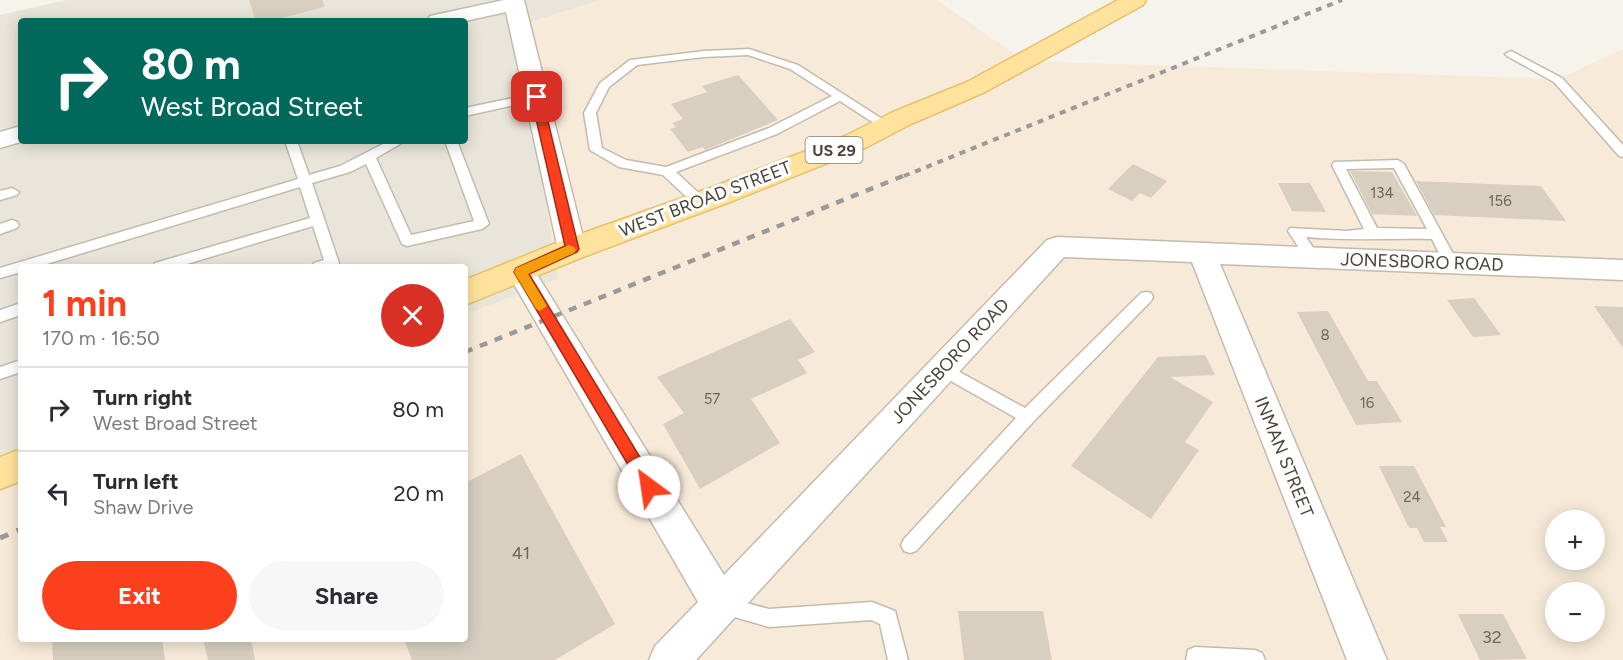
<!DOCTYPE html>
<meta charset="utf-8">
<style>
:root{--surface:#fff;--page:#f7f7f7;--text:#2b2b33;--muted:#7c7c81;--line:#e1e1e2;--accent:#fc3f1d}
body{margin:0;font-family:Figtree,sans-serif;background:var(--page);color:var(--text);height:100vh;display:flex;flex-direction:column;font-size:22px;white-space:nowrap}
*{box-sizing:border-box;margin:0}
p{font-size:20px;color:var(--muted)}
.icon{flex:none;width:33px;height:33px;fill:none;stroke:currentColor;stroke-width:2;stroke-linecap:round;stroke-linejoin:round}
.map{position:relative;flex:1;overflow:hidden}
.drawer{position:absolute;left:18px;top:264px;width:450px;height:378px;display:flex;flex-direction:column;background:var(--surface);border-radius:6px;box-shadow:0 3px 15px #0003}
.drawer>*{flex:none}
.hud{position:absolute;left:18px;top:18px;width:450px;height:126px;border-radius:6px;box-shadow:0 3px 15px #0003;background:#00695c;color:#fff;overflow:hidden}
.tools{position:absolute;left:1545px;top:510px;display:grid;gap:12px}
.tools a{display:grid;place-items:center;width:60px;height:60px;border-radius:50%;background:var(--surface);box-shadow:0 3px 15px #0003;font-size:30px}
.pin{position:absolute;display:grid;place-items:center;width:51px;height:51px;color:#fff;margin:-26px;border-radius:12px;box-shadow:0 3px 9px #0006}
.me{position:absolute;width:66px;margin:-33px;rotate:329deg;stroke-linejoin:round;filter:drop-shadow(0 0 4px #0008)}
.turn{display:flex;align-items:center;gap:21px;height:126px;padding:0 24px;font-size:27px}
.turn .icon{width:78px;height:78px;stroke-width:2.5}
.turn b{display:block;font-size:42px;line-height:51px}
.round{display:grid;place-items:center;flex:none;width:63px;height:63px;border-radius:32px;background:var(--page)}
.overview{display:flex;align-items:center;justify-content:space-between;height:102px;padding:0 24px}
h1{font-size:36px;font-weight:700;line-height:45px;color:var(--accent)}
.button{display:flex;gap:12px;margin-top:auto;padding:12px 24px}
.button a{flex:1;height:69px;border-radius:36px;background:var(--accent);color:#fff;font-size:24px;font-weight:700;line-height:69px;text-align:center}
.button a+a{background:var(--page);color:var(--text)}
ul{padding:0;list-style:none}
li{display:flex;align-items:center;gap:18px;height:84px;padding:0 24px;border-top:2px solid var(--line)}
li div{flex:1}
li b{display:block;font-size:22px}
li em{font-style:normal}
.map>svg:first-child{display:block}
</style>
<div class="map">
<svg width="1623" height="660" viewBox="0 0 1623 660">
<rect width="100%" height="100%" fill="#f6f3ec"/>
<path fill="#eae5da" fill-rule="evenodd" d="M66,0H601L518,26L558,279L465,315V267H21V484L0,492V15ZM21,21H465V141H21Z"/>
<path fill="#f7ead8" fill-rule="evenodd" d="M601,0H937L1025,61L1558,79L1623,49V660H0V492L21,484V639H465V315L558,279L518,26ZM1556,520H1594V560H1556ZM1556,592H1594V632H1556Z"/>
<path fill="#d8cfc1" d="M249,0H323L324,7L271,21H256Z
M738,75L778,120L705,150L703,147L688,152L670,129L676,127L672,123L683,119L671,104L707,92L702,86Z
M1133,164L1167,181L1151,198L1140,193L1132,201L1108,189Z
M1350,171L1392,172L1417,216L1372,214Z
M1416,181L1541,186L1566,221L1434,215Z
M1278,183H1310L1326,212L1292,211Z
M1474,298L1501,335L1473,337L1447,300Z
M1594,306L1623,307V348Z
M1328,311L1368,381H1377L1402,422L1356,425L1297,312Z
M790,319L815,352L798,360L807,373L751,399L780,443L700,489L663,424L684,413L657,377Z
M1205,355L1215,375L1170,377L1213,402L1185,442L1199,450L1151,519L1071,466L1158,357Z
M521,454L615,624L555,660H412L404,639H465V483Z
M1379,466H1414L1446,527H1440L1448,542H1424L1417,528H1409Z
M958,611H1043L1052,660H964Z
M1458,614H1503L1527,659L1480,660Z
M52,639H162L165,660H53Z
M203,639H251L255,660H208Z"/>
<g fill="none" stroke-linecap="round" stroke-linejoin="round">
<defs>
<path id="service" d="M749,49L798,65L893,126L887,130L883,129L840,101L777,134L676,172L705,199L707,202L705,205H695L663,175L619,167L590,150L584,113L600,83L630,60L704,51ZM748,55L790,69L832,96L769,128L666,167L626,160L602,148L596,113L609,87L637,65L704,57Z
M1511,51L1562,78L1623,145V157L1619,156L1554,82L1507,56L1505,54Z
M537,93L543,97L541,99L465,116V108Z
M285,141H297L309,175L340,166L389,141H405L376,158L411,235L474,221L445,141H457L489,224L482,229L407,246L402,244L366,164L350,172L312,183L339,263L337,267H312L314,263L324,260L313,226L177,267H153L155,263L310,218L300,187L37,267H21V272L0,278V268L298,179Z
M1398,160L1404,164L1458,263L1456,267H1446L1432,239C1389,238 1348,241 1306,237L1320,258L1318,262H1308L1288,231L1290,228L1347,231L1364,229L1332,165L1334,162ZM1394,168L1427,229L1377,228L1346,169Z
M12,188L19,192L17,195L0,200V191Z
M12,220L17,222L19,225L17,228L0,234V224Z
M1146,292L1151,293L1153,297L1151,301L1033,422L916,551L910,553L904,551L901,545L904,539L1016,418L937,373L934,369L937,365L942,363L947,365L1025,408L1141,293Z
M21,303V315L0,322V310Z
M21,360V372L0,379V367Z
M724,597L769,609L872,602L895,611L908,660H888L880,624L871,620L769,627L717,612L715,606L717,600Z
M1195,647L1255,650L1262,653L1265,660H1186L1188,650Z"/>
<path id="minor" d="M504,0H524L586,249L582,256L572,259L562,256L558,249L506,12L465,21H427L430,16Z
M21,126V141H24L0,148V132Z
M1057,237L1623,260V280L1220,264L1387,660H1347L1192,262L1064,257L696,660H649L655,646L698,602L507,272L511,265L521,262L531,265L724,575L1047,240Z"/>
<path id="primary" d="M1118,0H1146L1143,5L985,92L911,124L865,148L730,202L583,257L465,305V280L561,241L710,188L845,136L893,112L967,82Z
M21,449V481L0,489V457Z"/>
</defs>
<use href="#service" stroke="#c2bbae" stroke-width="3"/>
<use href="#minor" stroke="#c2bbae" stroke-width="3"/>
<use href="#primary" stroke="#e6c16a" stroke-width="3"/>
<use href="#service" fill="#fff" fill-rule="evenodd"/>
<use href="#minor" fill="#fff" fill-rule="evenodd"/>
<use href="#primary" fill="#ffe39c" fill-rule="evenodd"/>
<path stroke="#9a9a9a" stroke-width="4" stroke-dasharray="6 6" stroke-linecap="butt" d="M904,176L1342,0"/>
<path stroke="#9a9a9a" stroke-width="4.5" stroke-dasharray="8 8" stroke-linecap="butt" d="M465,352L908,174"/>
<path stroke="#9a9a9a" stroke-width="5" stroke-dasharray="9 9" stroke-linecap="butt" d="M0,538L21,529"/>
</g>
<path fill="#fc3f1d" stroke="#a42913" stroke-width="1.5" d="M537,94L542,97L579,249L577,252L529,274L655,482L657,487L655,492L649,494L644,492L514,272L516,268L565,246L531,97Z"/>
<path fill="#f59e0b" d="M569,245L574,247L576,250L574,253L528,274L547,306L540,311L536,309L514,272L516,268Z"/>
<g text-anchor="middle" stroke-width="6" stroke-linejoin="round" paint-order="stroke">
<g font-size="15" fill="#6e675b">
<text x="1382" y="198">134</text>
<text x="1500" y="206">156</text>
<text x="1325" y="340">8</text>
<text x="712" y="404">57</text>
<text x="1367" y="408">16</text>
<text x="1412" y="502">24</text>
</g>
<rect fill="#fff" stroke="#817c74" stroke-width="1.5" x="805.5" y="137" width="57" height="26" rx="4.5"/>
<g font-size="16" font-weight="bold" fill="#4b4439">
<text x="834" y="156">US 29</text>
</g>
<g font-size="18" fill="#4b4439" stroke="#fff">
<text transform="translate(705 199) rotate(-21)" y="6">WEST BROAD STREET</text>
<text transform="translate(1422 262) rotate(2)" y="6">JONESBORO ROAD</text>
<text transform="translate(950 361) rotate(-47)" y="6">JONESBORO ROAD</text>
<text transform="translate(1284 457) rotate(68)" y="6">INMAN STREET</text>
</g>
<g font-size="18" fill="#6e675b">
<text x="521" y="559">41</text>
<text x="1492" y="643">32</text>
</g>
</g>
</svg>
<div class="tools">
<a>+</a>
<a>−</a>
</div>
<div class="pin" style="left:537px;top:97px;background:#d93025"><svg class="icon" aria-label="arrive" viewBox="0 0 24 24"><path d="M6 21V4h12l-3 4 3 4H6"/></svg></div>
<svg class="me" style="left:649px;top:487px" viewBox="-20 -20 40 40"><circle r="19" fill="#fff"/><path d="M0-13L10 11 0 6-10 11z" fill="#fc3f1d"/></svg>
<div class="hud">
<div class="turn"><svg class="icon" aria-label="right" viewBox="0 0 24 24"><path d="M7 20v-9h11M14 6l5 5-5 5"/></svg><div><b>80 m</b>West Broad Street</div></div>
</div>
<section class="drawer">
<div class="overview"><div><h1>1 min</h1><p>170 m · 16:50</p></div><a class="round" style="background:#d93025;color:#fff"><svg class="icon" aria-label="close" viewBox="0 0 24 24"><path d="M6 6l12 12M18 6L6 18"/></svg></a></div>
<ul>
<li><svg class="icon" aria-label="right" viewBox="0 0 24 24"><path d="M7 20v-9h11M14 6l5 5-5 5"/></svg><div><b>Turn right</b><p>West Broad Street</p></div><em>80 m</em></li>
<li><svg class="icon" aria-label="left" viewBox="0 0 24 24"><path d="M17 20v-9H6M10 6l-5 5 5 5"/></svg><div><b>Turn left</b><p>Shaw Drive</p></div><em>20 m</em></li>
</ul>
<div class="button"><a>Exit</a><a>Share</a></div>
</section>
</div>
